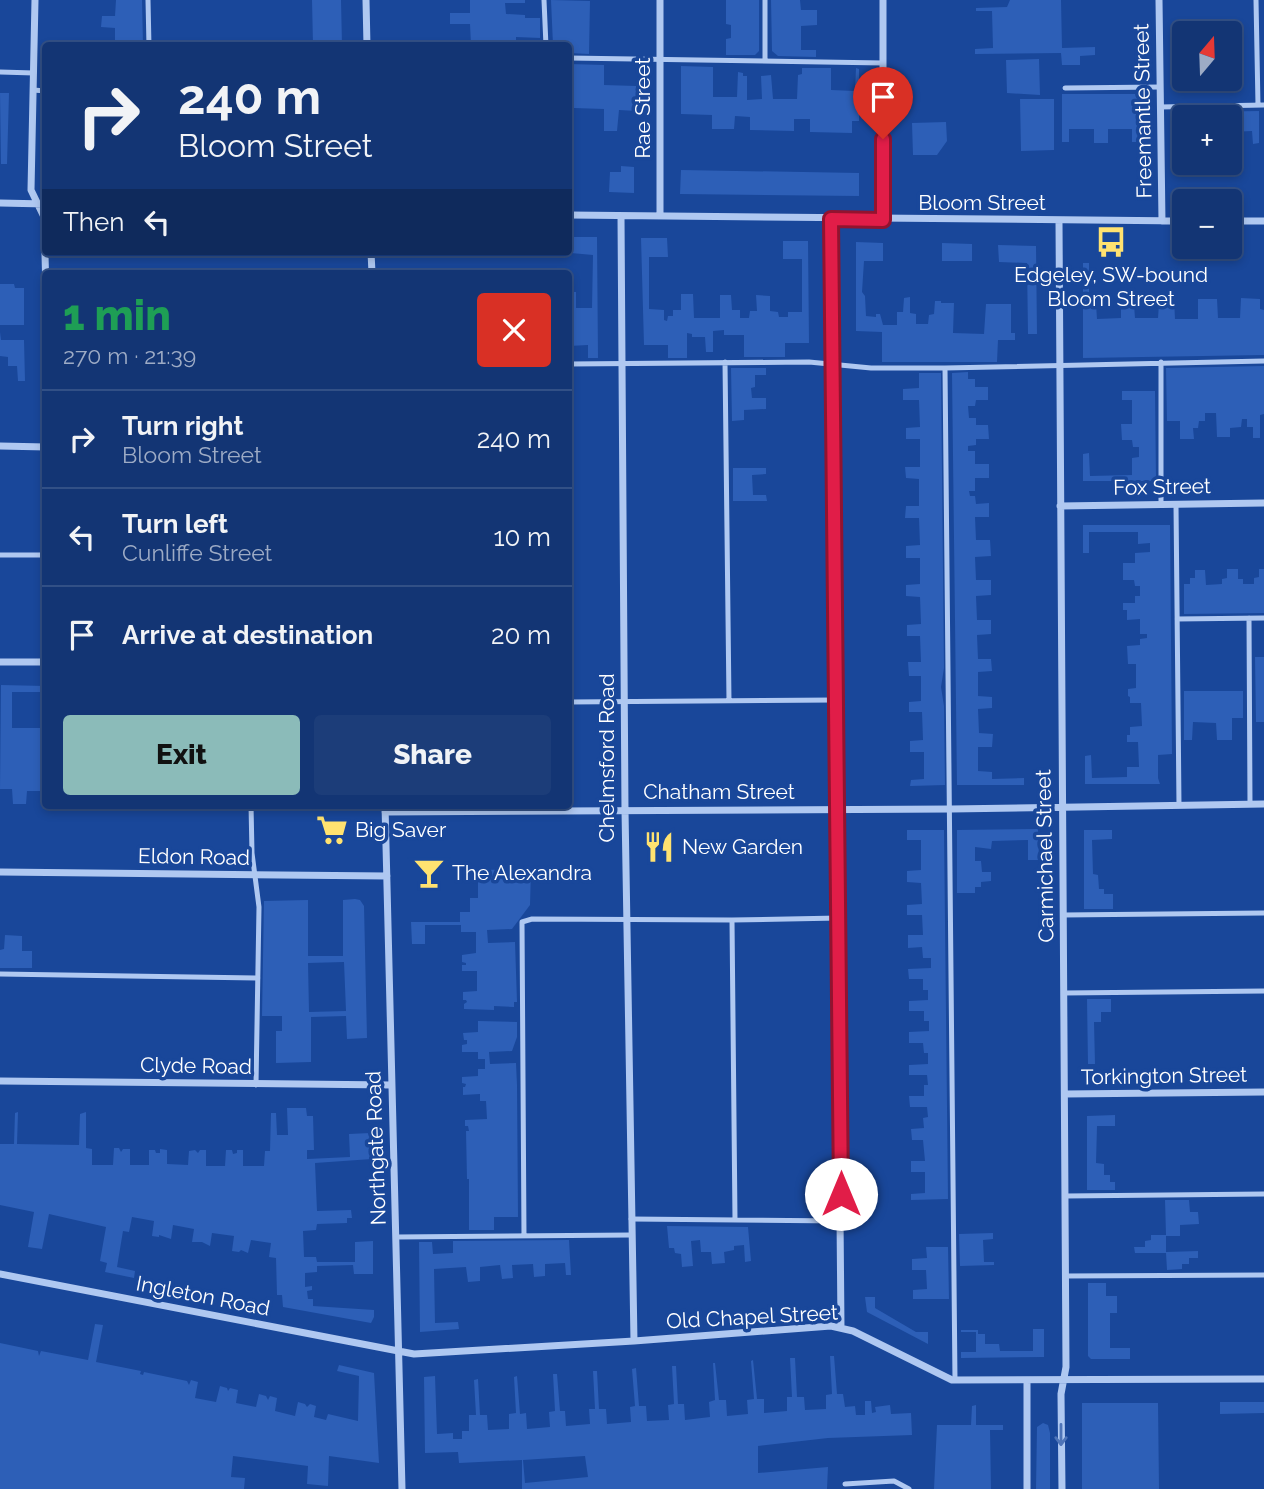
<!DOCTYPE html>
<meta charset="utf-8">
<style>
:root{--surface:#133574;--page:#1c3d79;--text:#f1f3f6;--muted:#9dabc5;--line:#325086;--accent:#8bbbb9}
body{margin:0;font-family:Raleway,sans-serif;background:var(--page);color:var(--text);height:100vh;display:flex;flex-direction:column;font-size:26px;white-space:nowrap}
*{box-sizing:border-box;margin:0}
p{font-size:23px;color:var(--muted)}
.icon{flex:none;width:38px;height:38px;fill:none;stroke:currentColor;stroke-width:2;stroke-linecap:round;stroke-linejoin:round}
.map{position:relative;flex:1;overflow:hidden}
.sheet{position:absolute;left:42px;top:270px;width:530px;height:539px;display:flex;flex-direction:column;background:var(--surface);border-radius:7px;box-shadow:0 4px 10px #0003,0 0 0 2px var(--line)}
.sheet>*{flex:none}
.banner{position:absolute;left:42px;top:42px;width:530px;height:214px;border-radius:7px;box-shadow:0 4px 10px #0003,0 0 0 2px var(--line);background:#133574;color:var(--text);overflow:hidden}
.needle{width:46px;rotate:19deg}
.controls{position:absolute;left:1172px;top:21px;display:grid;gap:14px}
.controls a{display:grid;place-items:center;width:70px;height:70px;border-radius:7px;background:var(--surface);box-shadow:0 4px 10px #0003,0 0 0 2px var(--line);font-size:35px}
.pin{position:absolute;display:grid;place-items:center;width:60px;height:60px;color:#fff;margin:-72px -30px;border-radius:50% 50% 50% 0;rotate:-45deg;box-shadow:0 0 7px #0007}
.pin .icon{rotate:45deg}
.me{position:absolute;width:77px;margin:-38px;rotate:0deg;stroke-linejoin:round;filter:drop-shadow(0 0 5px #0008)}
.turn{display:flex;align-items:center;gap:24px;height:147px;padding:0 21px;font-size:32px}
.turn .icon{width:91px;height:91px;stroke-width:2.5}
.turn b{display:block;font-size:49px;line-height:60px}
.then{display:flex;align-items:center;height:66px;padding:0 21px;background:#0003;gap:14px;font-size:26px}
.round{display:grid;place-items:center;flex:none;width:74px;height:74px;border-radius:7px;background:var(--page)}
.overview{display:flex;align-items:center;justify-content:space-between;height:119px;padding:0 21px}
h1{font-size:42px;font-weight:800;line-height:52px;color:#1e9e55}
.button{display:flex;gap:14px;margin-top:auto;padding:14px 21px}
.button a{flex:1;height:80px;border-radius:7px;background:var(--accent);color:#111;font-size:28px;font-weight:800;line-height:80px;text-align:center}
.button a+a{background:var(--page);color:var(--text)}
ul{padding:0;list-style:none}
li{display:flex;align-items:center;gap:21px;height:98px;padding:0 21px;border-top:2px solid var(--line)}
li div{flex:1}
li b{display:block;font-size:26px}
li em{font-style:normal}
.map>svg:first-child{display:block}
</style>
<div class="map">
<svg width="1264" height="1489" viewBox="0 0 1264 1489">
<rect width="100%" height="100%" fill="#19479a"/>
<path fill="#2d5fb7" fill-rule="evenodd" d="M116,0H142L143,45H115V28L101,27L102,16H115Z
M312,0H341L342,45H313Z
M470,0H525V3H505L506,14L525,15V18H540V38L516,37V45H451H471L470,24H450V13H470Z
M551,0L590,1L589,54L569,53V46L553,45Z
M726,0H759V51L755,55H726V39L731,38V25L726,24Z
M771,0H800L801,10H817V25L801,26V50H816V57L778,56L772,51Z
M1010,0H1061L1062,48L1095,47V55L1080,56V65H1062L1061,53L975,54V49L993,48L992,11H976V8L1007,7Z
M1039,59L1040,95L1007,93L1006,60Z
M569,64L604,65V85L636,86V111L619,110L617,131H604V109L574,108L572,130H569Z
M681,66L713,67V97H737L738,72L743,73V76H747V100L762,99L761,76L771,75L773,99H797L798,75L802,74V68H831V90L855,91L856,68L859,69V121H852V133L810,132V119H794V131L750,130V117L735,116L734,129H712V115L681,114Z
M0,93H9L7,164H1Z
M1062,94H1138L1139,142H1132V129H1108V143H1094V129H1069V142H1062Z
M1020,99H1054V150L1021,151Z
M1259,111V143L1253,144L1252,131L1230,132V117H1202V112Z
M946,122L947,141L937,155H913L912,123Z
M621,166L634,167V193L609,192L610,172H621Z
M681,170L859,173V196L680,194Z
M572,237H597L598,358H588V345L569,346V292H576V308H592L593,255L571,253Z
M641,238H667L668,257H649V309L664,310V320L667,321L668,316H673V310H681V294H693L694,318H720V295H731L732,310H740V318H749L750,311H757L756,295L770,296V311L778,312L779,317H788V312H802V259H783V241H808L809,343H785V357H744V335H724V330L713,331V352H706L705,337H692V334L687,333V358H668V345H644Z
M856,242L883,243V261H864L862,292L865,296L866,316L876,317V314H880L883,325H897V312H903L904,298L910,297V313L916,314V324H928L929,315L934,314L935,301H941V303H954L953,333L984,334L986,304H1011V333H1015V340H998L997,362H882V332L856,331Z
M942,243L972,244V261H942Z
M998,245L1036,246L1037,334H1028L1027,263L999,262Z
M1083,263H1089V304H1096L1097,319L1121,318V306L1134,305L1135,318H1158L1159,304H1165V299H1174L1175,319H1198V299H1217L1218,318H1240L1241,298L1260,299V309L1264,310V355L1083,358Z
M0,284H14L15,288H24V325H0Z
M0,332L1,340H24L25,381H18L17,366H8V357L0,356Z
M1264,366V414L1260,415V438H1253V427H1247V419H1242L1241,427L1230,428V437H1217L1216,413H1205V421H1199L1198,428H1193L1194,439H1180V421H1167L1166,368Z
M731,368H766V375H755V387L751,388L752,398H766V409L744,410V420L732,421Z
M968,372V379H975V387H988V400H976L975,406H968L969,418H976V425H988L989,439H976V445L968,446V451H975V464H989V478H975V491H969L970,496H975L976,504L989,503V517H975L976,540H990L991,556L975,557L976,580H991V595L976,596L977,620H991V634L977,635L978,659H991L992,671L978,672V696L992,697V708L978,709L979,733L993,734L992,747H978V771L992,772V779L1024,778V785H957L952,373Z
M919,373H941L944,668L941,687L944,706L945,785L910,786L911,780L924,779V752H910V741L923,740L922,712H909V702L921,701V676H909L908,662H921L920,636H907V625L921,624L920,597L906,596V585L920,584V558H906V546L920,545L919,518H905L906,506H919V479L906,478L905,467H920V439H906V428L920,427L919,400H903V389L919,388Z
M1122,391H1155L1156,481H1083V454L1089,453L1090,476L1132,475V458L1139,457V447H1133L1132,440H1122L1121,424H1132V400H1122Z
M733,468H766V474L752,475L753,495H766L767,501H733Z
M1083,525H1170L1172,754L1158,755V778L1160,784H1085V756L1091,755L1092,778L1127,777V767H1139L1138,742H1127V735H1130V727L1142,726L1141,703H1130V697L1128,696V689L1136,688V664H1128L1127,646L1140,645V639L1147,638V634H1140V619L1127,620V610H1123V603H1135V596H1140V586H1135L1134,580H1123V563H1135V553L1150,552V543L1138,544V532H1089V553H1083Z
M1227,569H1238V579H1243V584H1254V578L1259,577V569H1264V613L1184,614V584H1190V578H1195V570H1205L1206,585L1222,584V579L1227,578Z
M1255,657H1264V722H1256Z
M1,685L45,686V692H12V728H45V791H27L26,804H13L12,789H0Z
M1184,691H1243V718H1232V740H1217L1216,723L1193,722L1192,740H1184Z
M1038,829L1039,860H1028V840L992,841L991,849L975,847V861H981L982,872H991V881L981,882V887H975V893H957V830Z
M907,830H944L948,1199L911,1200V1194L925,1193V1172H911V1161H925L923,1140H912L911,1129L924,1128L923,1118L928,1117L927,1107H910L909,1096H924V1085H928L927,1075H909V1065L928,1064V1053H924L923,1043H909V1032L929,1031V1021H924V1011H909V1001L928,1000V990H923V979H909L908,969L931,968V958H923L922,947L908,948V935H923L922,915H907V905L922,904L921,883L907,882V871L921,870V840H907Z
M1084,830H1112V839L1092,840L1093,874L1098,875L1099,889H1104V894H1113V909H1084Z
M531,869L530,905L512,929L487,930L488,943L515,942L517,1002H514V1007L494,1006V1010L464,1009V1004L467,1002L466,1000H463V992L477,991V971H462V965H466V963L462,962V955L476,953V932H461V925H425V944H412L411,922H460V912H470V898H478V870Z
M355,899L360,900L364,906L367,1038L347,1039L346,1016L311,1017V1062L276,1063V1031H282V1016H262L264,901L308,900V956H343V900ZM344,962L346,1011L309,1012L308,963Z
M5,935L22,936V951H32V968H0V950L4,949Z
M1087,999H1111V1012H1101V1022H1094L1095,1064H1088Z
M478,1021L517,1022V1037L512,1051L489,1052L490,1064L516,1063L517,1085L518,1217H494V1230H469V1179H467L466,1131H469L468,1126H465V1120L487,1119L486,1101H480V1094L463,1095V1087H465L466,1084L462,1083V1077L478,1076V1069H485V1059H478V1052H462V1045L467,1044V1040H464L463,1033L478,1032Z
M287,1108H306L307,1116H313L314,1150H307V1159L350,1157L349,1134L370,1133L372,1159L315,1163L317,1211L351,1210L352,1218H347V1223L317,1224L316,1230L303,1231L304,1257H316L317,1262H355V1242L373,1241V1274H354L353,1265L317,1266V1272L305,1273V1287L312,1286V1290L307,1291L308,1299H313V1306L374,1310V1317L371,1323L283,1307L282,1295H277L276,1258L269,1257L271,1243L251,1240L248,1253L241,1250L239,1252L232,1251L234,1236L212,1233L210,1246L202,1242H192L194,1229L173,1225L171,1239L159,1235V1237L152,1236L154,1221L132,1217L129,1232L123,1231L117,1267L135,1271L134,1278L105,1272L107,1263L100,1261L106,1227L49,1214L42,1249L28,1247L34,1212L0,1205V1144H14L15,1113L18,1112L17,1144L79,1145L80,1114L86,1112V1148L92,1149V1165H113L114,1148H119L121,1152L123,1149H130V1165H149V1150H155L156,1153H160V1149L167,1150V1164L188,1165L189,1151L195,1150L198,1153L200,1150H206V1166H225L226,1150H232L233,1154L237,1153V1150H243V1166H264L265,1151H270L271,1113H276L277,1135H288Z
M1115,1115V1126H1097L1096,1163L1104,1164V1175H1110V1182H1115V1190H1087V1116Z
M1165,1200H1189L1190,1212H1198L1199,1224L1180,1225V1236H1166V1252L1198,1251V1258H1189V1264H1182V1269L1167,1270L1166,1253H1135L1134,1247H1145V1241L1151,1240V1235H1166Z
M667,1226L748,1227L751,1261L745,1262L744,1245L734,1246V1250L724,1252L725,1263L712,1264L711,1252H701L700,1240L691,1241L693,1266L682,1267L681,1254L675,1253L674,1248H669Z
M993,1233V1239L983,1240L984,1262H994V1265L960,1266L959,1234Z
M569,1240L571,1275H566L565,1263L545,1264V1276L534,1277L533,1264L512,1265L513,1278L502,1279L500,1265L480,1267V1281L468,1282L466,1267L434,1269L435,1323L458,1322L459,1329L420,1332L419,1242H432L433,1254L453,1253V1241Z
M926,1247H948L949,1299H913V1290L927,1289L926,1270H912V1259L927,1258Z
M1088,1283H1106V1296H1117V1313H1110V1348H1130V1359H1091L1088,1356Z
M865,1297H875V1308L916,1332H928V1344L867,1312Z
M95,1324L103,1325L96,1362L141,1371L140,1374L143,1375L144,1372L187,1381L189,1385L191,1380L198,1382L195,1398L216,1402L220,1386L227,1388L228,1391L230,1388L238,1390L236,1403L256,1407L259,1394L266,1396L268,1400L270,1396L277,1398L275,1411L295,1416L298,1402L305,1404L307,1407L310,1404L316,1406L314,1417L326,1420L328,1414L358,1421L359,1376L337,1371L339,1365L374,1373L379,1463L329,1456L328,1486L307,1484L308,1466L233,1456L231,1477L245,1478L244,1489H0V1343L38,1351L39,1356L41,1351L88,1360Z
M1033,1329H1044V1357L961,1358V1352H976V1332H961V1330H978V1334H985V1344H999L1000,1351H1033Z
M830,1356H834L837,1394H843L845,1407L855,1406L856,1415H865V1401H871L872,1413L876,1412L875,1407L890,1405L891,1414L911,1413L912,1435L828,1438L758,1446V1473L828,1467L827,1489H522V1460L459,1463L458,1452L425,1453L424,1377L435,1376L437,1434L453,1433V1439H462V1431H469V1415H476L474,1380L478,1379L480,1415H487L488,1430L509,1429V1414L516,1413L514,1377L517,1376L520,1414L526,1413L527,1429L550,1427L549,1412L555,1411L553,1374H557L560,1411H565L566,1426L590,1424L589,1409H595L593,1371H597L599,1409H606L607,1424L631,1422L630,1407L635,1406L632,1369L636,1368L639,1406H646L647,1421L669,1420L668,1405L674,1404L672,1366H676L678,1404H684L685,1420L710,1417L709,1402L715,1400L713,1363H715L719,1400H726L727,1416L748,1414L747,1400L754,1399L751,1361L753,1360L757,1399H764V1413L787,1411V1397H792L790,1358H795L797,1397H804L805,1410L826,1409V1395L832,1394ZM585,1456L588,1477L525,1483L523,1460Z
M1220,1402H1264V1413L1220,1414Z
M1082,1403H1158L1159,1489H1082Z
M976,1405V1425H1003V1430H990L991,1489H934L937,1425H971L972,1406Z
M1043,1423L1048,1425L1050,1433V1489H1036L1037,1427Z"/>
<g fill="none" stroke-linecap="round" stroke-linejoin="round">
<path stroke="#afc8f1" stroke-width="5" d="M148,0L149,46
M544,0L546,46
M765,0V61
M1256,0L1258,105
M569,58L883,63
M0,72L34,73
M1065,88L1160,87
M33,90L46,91
M1160,107L1264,105
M725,362L729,701
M1161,362V504
M569,364L809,362L871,368H945L1264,361
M945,368L955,1380
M1176,505L1179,805
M0,555H46
M1249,618L1250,804
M1177,619L1264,618
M569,702L835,700
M251,805L252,853L259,907L256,1085
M1063,915L1264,913
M732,920L735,1219
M0,974L258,978
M1064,993L1264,991
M1066,1196L1264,1194
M631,1219L841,1221
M524,1235L522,922L532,919L732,920L839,918
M397,1237L631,1235
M1065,1276L1264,1275
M845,1484L894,1481L909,1489"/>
<path stroke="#afc8f1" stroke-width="7" d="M35,0L31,190L44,217L46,292
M366,0L367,46
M883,0V220
M1159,0L1162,221
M0,203L46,204
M569,215L1185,221
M621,216L625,810L634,1341
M660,216V0
M831,219L841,1327
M1059,221C1061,603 1064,985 1066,1367L1061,1394L1062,1489
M1230,221H1264
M371,252L372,273
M0,446L46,447
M1060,506L1264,503
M0,662H46
M385,805L402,1489
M385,812L951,809L1264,804
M0,872L387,876
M0,1081L391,1085
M1065,1094L1264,1092
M0,1274L414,1354L634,1341L831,1326L853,1331L952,1380L1264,1379
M1027,1381V1489"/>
</g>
<defs><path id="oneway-shaft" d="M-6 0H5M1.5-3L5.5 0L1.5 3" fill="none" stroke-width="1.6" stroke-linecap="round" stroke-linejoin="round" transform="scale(1.75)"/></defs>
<use stroke="#4e74b8" href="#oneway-shaft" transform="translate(1061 1435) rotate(90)"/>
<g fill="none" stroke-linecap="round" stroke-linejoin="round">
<defs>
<path id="route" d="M841,1194L831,219L883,220V139"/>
</defs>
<use href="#route" stroke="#92132f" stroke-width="18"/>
<use href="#route" stroke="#e11d48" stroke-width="12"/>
</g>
<defs>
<symbol id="bus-bare" viewBox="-9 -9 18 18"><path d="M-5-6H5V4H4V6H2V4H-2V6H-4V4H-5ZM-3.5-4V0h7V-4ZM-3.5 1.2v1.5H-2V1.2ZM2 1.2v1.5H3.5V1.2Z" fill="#ffe270" stroke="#19479a" stroke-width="2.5" paint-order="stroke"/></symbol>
<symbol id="supermarket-bare" viewBox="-9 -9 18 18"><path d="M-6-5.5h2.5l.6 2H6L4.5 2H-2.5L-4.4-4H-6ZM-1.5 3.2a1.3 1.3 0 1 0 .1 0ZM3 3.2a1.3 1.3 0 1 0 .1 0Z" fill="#ffe270" stroke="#19479a" stroke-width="2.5" paint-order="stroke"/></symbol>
<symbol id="restaurant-bare" viewBox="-9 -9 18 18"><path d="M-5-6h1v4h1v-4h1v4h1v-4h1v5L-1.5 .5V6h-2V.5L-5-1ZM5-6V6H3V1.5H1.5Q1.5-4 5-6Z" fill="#ffe270" stroke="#19479a" stroke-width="2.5" paint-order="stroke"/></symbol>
<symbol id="bar-bare" viewBox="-9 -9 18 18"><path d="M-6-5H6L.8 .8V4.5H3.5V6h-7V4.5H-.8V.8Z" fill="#ffe270" stroke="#19479a" stroke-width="2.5" paint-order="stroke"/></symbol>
</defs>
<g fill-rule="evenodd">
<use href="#bus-bare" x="1089" y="220" width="44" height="44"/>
<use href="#supermarket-bare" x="310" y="808" width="44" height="44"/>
<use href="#restaurant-bare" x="637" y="825" width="44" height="44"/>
<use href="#bar-bare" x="407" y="851" width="44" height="44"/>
</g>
<g text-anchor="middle" stroke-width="7" stroke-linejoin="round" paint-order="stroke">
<g font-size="21" fill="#fff" stroke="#19479a">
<text transform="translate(643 108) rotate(-90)" y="7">Rae Street</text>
<text transform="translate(1143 111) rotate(-91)" y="7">Freemantle Street</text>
<text x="982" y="210">Bloom Street</text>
<text transform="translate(1162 487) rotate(-1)" y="7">Fox Street</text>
<text transform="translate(607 758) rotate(-90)" y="7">Chelmsford Road</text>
<text x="719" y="799">Chatham Street</text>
<text transform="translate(1045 856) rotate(-91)" y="7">Carmichael Street</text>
<text transform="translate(194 857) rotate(1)" y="7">Eldon Road</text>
<text transform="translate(196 1066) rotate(1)" y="7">Clyde Road</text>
<text transform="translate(1164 1076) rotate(-1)" y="7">Torkington Street</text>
<text transform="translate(376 1148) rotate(-92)" y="7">Northgate Road</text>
<text transform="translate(203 1296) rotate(11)" y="7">Ingleton Road</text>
<text transform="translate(752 1317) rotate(-3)" y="7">Old Chapel Street</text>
</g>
<g font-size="21" fill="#fff" stroke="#19479a" text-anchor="start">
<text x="1111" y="282" text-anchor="middle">Edgeley, SW-bound<tspan x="1111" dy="24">Bloom Street</tspan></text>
<text x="355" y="837">Big Saver</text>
<text x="682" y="854">New Garden</text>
<text x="452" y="880">The Alexandra</text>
</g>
</g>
</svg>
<div class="controls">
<a><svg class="needle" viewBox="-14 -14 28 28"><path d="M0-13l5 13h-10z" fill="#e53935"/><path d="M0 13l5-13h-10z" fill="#9dabc5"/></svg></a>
<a>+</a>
<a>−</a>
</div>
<div class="pin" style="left:883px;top:139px;background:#d93025"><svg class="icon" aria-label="arrive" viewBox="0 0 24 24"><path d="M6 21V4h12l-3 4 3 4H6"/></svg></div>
<svg class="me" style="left:841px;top:1194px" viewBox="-20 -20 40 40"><circle r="19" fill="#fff"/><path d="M0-13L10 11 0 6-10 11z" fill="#e11d48"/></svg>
<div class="banner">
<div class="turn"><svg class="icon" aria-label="right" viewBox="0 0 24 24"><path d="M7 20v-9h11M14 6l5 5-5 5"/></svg><div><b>240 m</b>Bloom Street</div></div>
<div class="then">Then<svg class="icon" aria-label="left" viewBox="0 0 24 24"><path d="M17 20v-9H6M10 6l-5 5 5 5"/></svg></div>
</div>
<section class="sheet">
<div class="overview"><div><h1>1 min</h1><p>270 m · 21:39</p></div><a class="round" style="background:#d93025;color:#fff"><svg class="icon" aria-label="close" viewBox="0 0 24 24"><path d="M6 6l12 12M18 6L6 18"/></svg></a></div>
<ul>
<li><svg class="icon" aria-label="right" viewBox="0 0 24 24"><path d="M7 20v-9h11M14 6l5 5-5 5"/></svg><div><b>Turn right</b><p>Bloom Street</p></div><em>240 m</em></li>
<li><svg class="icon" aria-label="left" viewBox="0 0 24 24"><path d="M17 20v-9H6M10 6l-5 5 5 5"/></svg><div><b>Turn left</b><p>Cunliffe Street</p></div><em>10 m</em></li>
<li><svg class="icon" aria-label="arrive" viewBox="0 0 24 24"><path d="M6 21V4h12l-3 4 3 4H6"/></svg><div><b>Arrive at destination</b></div><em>20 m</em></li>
</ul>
<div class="button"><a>Exit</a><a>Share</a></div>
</section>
</div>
